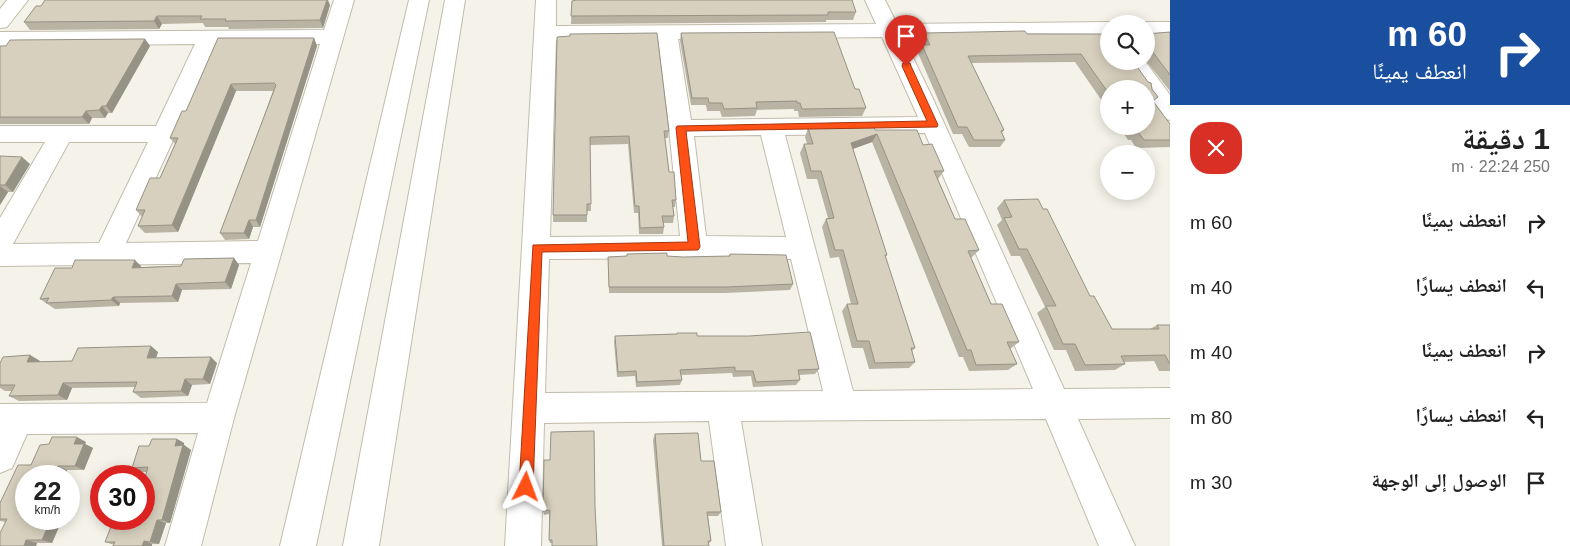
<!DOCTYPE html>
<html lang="ar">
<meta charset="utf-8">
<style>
:root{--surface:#fff;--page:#f6f6f6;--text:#222;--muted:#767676}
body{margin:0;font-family:Helvetica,"Noto Naskh Arabic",sans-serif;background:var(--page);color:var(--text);direction:rtl;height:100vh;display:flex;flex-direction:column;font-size:19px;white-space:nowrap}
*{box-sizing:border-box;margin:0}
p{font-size:16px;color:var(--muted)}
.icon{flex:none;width:28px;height:28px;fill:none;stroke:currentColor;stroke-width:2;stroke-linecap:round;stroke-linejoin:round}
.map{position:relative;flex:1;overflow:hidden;direction:ltr}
.sheet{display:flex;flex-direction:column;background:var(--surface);width:400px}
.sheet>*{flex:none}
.banner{background:#1a4fa0;color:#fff;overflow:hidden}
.controls{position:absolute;left:1100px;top:15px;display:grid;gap:10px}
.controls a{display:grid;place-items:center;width:55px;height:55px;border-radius:50%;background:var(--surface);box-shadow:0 2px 12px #0003;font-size:25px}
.speed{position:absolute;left:15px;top:465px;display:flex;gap:10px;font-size:25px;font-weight:700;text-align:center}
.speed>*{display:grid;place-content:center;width:65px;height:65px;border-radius:50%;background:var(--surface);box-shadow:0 2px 12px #0003;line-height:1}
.speed small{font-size:12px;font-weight:400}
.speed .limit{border:8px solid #d22;background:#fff;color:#111}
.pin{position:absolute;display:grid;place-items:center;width:42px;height:42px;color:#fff;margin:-51px -21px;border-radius:50% 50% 50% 0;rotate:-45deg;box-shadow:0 0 5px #0007}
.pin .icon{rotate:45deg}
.me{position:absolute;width:55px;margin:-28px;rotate:3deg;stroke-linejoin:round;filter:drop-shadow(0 0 4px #0008)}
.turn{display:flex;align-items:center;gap:18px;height:105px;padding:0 20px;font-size:22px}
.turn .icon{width:65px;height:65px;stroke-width:2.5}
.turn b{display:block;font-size:35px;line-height:42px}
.round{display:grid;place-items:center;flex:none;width:52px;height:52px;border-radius:20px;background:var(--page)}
.overview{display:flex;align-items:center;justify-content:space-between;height:85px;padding:0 20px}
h1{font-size:30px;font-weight:800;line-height:38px}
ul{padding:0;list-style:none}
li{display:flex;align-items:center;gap:15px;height:65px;padding:0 20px}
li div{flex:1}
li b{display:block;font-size:19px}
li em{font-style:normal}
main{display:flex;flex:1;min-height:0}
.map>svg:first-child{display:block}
</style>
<main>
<section class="sheet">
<div class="banner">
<div class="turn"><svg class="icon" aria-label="right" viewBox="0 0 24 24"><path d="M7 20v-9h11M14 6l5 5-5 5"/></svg><div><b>60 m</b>انعطف يمينًا</div></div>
</div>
<div class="overview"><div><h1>1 دقيقة</h1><p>250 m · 22:24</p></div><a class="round" style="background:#d93025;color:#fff"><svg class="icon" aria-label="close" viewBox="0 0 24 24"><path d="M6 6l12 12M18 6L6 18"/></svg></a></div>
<ul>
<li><svg class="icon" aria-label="right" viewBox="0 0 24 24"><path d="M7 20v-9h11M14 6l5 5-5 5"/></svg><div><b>انعطف يمينًا</b></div><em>60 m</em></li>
<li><svg class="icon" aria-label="left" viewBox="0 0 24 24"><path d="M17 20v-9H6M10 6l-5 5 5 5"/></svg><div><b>انعطف يسارًا</b></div><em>40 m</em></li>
<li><svg class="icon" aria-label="right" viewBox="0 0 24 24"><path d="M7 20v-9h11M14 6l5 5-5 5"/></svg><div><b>انعطف يمينًا</b></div><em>40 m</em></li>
<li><svg class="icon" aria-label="left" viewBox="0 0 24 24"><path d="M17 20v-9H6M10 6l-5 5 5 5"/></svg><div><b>انعطف يسارًا</b></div><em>80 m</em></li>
<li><svg class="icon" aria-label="arrive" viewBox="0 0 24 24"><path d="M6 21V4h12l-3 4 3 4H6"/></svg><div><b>الوصول إلى الوجهة</b></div><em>30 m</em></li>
</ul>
</section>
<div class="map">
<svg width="1170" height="546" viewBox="0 0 1170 546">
<rect width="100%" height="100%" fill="#f5f3e9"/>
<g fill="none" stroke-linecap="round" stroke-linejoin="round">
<defs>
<path id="minor" d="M7,0H28L7,27L0,28V9Z
M334,0H354L234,418L201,546H165L198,433L27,434L12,468L0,473V404L207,403L251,263L0,266V218L45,142H0V126H156L195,44L0,46V32L324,30ZM217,44H320L258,241L126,243ZM69,142H148L99,243L13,244Z
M409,0H429L316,546H280Z
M445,0H465L379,546H343Z
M536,0H556V26L876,24L865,0H885L897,24L1109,22L1114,24H1109V36L903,37L934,101L1064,389L1170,388V418L1078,419L1135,546H1099L1046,419L741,421L762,546H726L709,421L544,423L541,546H505ZM882,37L918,117L691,120L678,39ZM658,39L669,128L680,236L550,237L556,40ZM925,133L1033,389L853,391L785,135ZM761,135L786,237L706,236L694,136ZM694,258L791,259L823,391L545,393L549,259Z
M1146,22H1170V36H1146V24H1141Z
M1123,61H1145L1170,95V120L1162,118L1146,95V89H1142Z"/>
</defs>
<use href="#minor" stroke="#c1bcab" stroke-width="2"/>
<use href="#minor" fill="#fff" fill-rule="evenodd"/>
</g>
<path fill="#b9b3a3" d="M572,1L856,12L853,20H826V22L571,24Z
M330,5L323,28L229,29L228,27H205L203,23L162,24L159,29L30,30L24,22Z
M1170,32V91L1146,61V34Z
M681,33L855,89L866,108L862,116L799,117L798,111H794V109L757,110L755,116L722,117L720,111H707L706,105H691L680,41Z
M924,33L1109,34L1152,89L1154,102L1170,140V147L1136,148L1131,140H1128L1119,126H1146L1109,89V111L1075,62L971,63L1004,130L1002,133L1005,140L1000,147H969L962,134H953L918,53L922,45L920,41Z
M557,37L669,131L668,138H664L669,172L676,200L675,207H673L674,216L673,223H663L664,227L663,234H639L638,213H634L628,144L590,145L591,211H587V222H553Z
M218,38H314L317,46L260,227H253L249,239L225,240L220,233L262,122L273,91H236L178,232L145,233L138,226L142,217L136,210L160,178L175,144L170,138L186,111Z
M145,39L150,46L112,113H108L105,118H92L89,124H0V46Z
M808,128L875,130L923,145L944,171L938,179L955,219L979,250L971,258L991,304L1019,342L1010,349L1017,364L1008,370L969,371L963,357H959L872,142L853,149L887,255L885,258L915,348L912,351L915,362L909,368L869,369L863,348H852L842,311L847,304H851L839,257L830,258L822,227L826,219L828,218L817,179H807L800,153L804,144H807L805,137Z
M0,156L30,164L13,192H8L0,205Z
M1004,200L1090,296L1112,329H1150L1157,325H1170V371H1159L1154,361L1124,362L1125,364L1115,370L1075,371L1066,350H1054L1037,313L1045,307L1020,256H1011L997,225L1002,220L997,208Z
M627,254L683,257L729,256L730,254L793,284L790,290L725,293H609L608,257L627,256Z
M234,258L239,265L231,289L182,290L178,302L120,303L119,306L55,309L40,299L141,266V267L181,266Z
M677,333L697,336L819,369L815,374L799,375L800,380L796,385L753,387L751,376L733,377L732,373L681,375L682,380L680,385L636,387L635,376L617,377L614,342L615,336L676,334Z
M158,352L156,358L217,363L210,384L192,385L188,396L141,398L133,392L135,387L72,388L67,400L19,401L9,396L12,391H5L0,388V363L30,355L40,361L39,362L72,361Z
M655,434L701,461L721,512L718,516H708L711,541L709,543V546H662L653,440Z
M177,439L184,443V445L191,450L170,523H166L159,544L114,545L105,542L144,519L147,472H140L132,468L149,446Z
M86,442L85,444L93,448L84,470H67L65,476H26V519H57L62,520L52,543H37L36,546H0L5,522L0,521V503L31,465L49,444Z
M550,460L552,543H550L549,540V514L544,515L543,511Z"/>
<path fill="#969285" d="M327,0H328L330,5L323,28L320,20Z
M157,16L162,24L159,29L154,21Z
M314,38L317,46L260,227L256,220Z
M145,39L150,46L112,113L106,106Z
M231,84L236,91L178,232L172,225Z
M102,106L108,113L105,118L99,110Z
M86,111L92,118L89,124L82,117Z
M877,134L872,142L847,151L851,143Z
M22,157L30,164L13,192L5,185Z
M0,186L8,192L0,205Z
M249,220L253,227L249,239L244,233Z
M234,258L239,265L231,289L225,282Z
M135,260L141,266L139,274L132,268Z
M176,284L182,290L178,302L172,296Z
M113,297L120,303L119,306L111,300Z
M151,346L158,352L154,364L147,358Z
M30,355L40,361L36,367L27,362Z
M211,357L217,363L210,384L203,379Z
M185,379L192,385L188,396L181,391Z
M63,383L72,388L67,400L58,395Z
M77,437L86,442L85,444L93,448L84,470L75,466L74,444Z
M177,439L184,443V445L191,450L170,523L162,520L175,446Z
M58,466L67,470L65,476H53Z
M51,519H57L62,520L52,543L42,540Z
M157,520L166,523L159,544L150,542Z
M26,540L37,543L36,546H24Z
M144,541L152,544V546H142Z"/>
<path fill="#d7d0be" stroke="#969285" d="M45,0H327L320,20L225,21L226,19H200L202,16H157L154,21L24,22L36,6H41Z
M576,0H852L856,12H828V15L571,16L572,1Z
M1025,31L1027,34H1109V61H1133L1148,82L1151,83L1152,89L1158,97L1153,101L1170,124V140H1144L1138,132H1135L1131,126H1146V89H1109V94L1081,54L968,56L1004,130L1001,131L1005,140H974L967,127H958L922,45H930L924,33Z
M834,32L855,89H859L866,108L802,109L800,103H797V101L756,102L757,108L724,109L722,103H709L708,98H692L681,33Z
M1170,32V75L1152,51H1146V34Z
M657,33L669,131H664L669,172H674L676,200H672L674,216H662L664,227L640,228L639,206H635L629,136L590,137L591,204H587V215H553L557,37L570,36V34Z
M218,38H314L256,220H249L244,233H220L276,85L274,83L231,84L172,225L138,226L145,210H136L150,178H160L178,138H170L182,111H186Z
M145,39L106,106H102L99,110L86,111L82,117H0V46H6L10,40Z
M874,127L875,130H917L923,145L932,144L944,171H934L955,219H965L979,250L968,251L991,304H1002L1019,342H1007L1017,364L976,365L971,350H967L877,134L851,143L887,255H885L915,348H911L915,362L875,363L869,341H857L847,304H858L843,250H835L826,219L834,218L821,171H811L804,144H813L808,128Z
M0,156L22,157L5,185H0Z
M1038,199L1043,209H1047L1090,296H1094L1112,329H1159L1157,325H1170V364L1165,355L1121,356L1125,364L1085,365L1075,344H1063L1046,306H1056L1027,249H1019L1004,218L1012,217L1004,200Z
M667,253V256L683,257L730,256V254L786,255L793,284L727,287H609L608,257L627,256V254Z
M234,258L225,282L176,284L172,296L113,297L111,300L46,303L49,298L40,299L55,268H72L75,260H135L132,268L181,266L184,259Z
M810,332L819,369L798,370L800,380L756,382L753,371H735V367L680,370L682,380L637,382L636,371L618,372L615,336L677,334V333H697V336H749Z
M151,346L147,358L211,357L203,379H185L181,391L133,392L137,382L63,383L58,395L9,396L15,385H0V363L3,357L30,355L27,362L72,361L78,348Z
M594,431L595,507L597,546H552V540H549L550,510L543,511L544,460H550L551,432Z
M698,433L701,461H714L721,512H707L711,541H708L709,546H664L655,434Z
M52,437H77L74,444H84L75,466H58L53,476H26V519H51L42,540H26L24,546H0V533L7,519H0V503L18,465H31L40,445L49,444Z
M152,439H177L175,446L183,445L162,520H157L150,542L144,541L142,546H113L115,542H105L114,519H144V481L148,467L132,468L139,446H149Z"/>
<path fill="#ff5116" stroke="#a6350e" d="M903,63H910L911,66L938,125L937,127L686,131L700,247L698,250L542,252L533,487L531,492L526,494L521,492L519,487L533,245L688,242L676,128L677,126L927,121L902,66Z"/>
</svg>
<div class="controls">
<a><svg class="icon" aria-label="search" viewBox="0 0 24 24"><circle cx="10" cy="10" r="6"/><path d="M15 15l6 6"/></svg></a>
<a>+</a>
<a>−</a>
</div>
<div class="speed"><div>22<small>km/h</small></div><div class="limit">30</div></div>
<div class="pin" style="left:906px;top:66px;background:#d93025"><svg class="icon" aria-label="arrive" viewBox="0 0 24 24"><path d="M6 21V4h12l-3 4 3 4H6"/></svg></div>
<svg class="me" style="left:526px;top:487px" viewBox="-20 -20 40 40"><path d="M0-17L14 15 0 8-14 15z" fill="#ff5116" stroke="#fff" stroke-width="4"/></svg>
</div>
</main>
